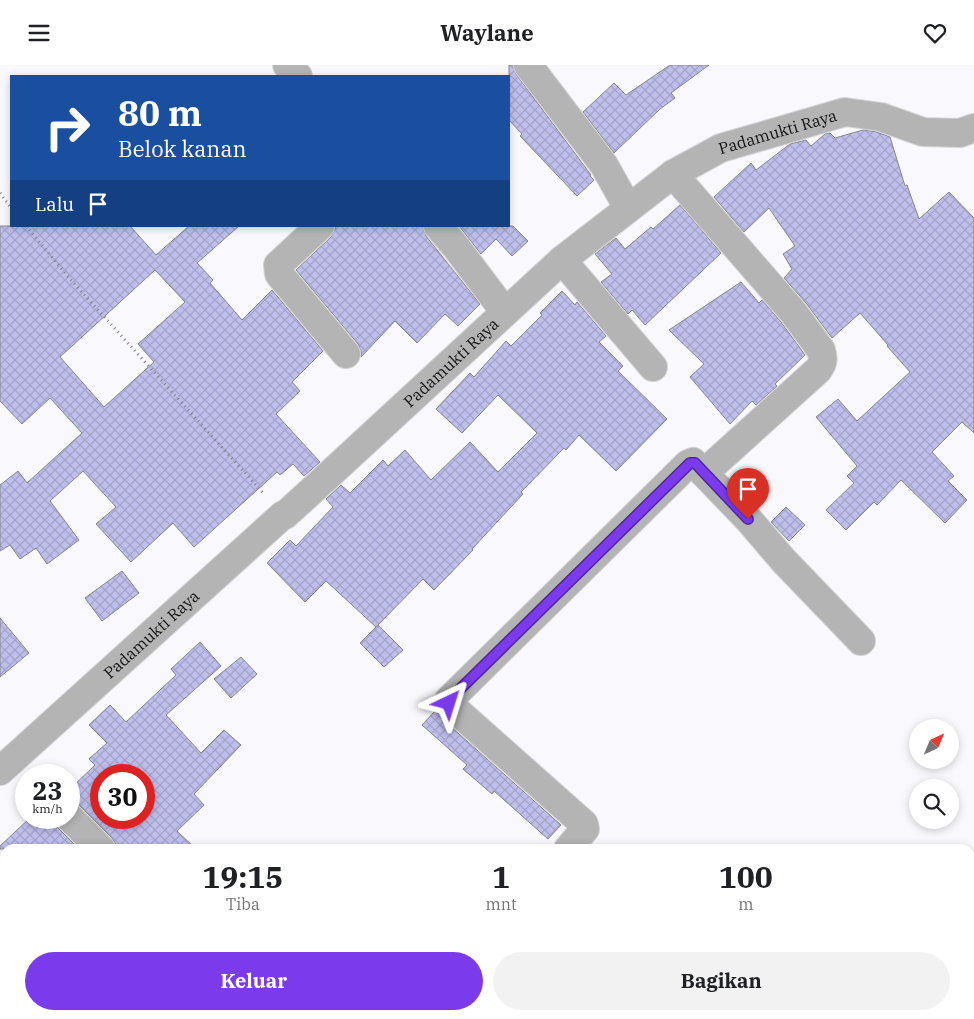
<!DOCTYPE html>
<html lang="id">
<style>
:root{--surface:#fff;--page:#f2f2f2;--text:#202124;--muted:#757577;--accent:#7c3aed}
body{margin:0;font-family:"IBM Plex Serif",serif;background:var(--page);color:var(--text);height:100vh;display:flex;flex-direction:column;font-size:19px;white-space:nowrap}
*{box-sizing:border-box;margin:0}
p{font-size:16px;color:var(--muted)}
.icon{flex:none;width:28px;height:28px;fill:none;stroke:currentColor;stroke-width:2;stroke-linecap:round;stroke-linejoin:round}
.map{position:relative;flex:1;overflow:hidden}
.details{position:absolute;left:0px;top:779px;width:975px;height:176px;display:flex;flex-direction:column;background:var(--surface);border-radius:15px 15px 0 0;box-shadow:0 2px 8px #0003}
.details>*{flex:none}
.guide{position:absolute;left:10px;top:10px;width:500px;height:152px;border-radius:0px;box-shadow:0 2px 8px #0003;background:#1a4fa0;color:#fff;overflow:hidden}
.needle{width:32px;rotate:44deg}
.buttons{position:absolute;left:909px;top:654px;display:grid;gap:10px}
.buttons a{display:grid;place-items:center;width:50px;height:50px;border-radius:50%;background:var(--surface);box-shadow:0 2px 8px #0003;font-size:25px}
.speed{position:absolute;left:15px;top:699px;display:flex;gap:10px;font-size:25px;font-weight:700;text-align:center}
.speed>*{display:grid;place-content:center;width:65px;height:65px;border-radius:50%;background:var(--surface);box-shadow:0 2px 8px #0003;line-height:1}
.speed small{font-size:12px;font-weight:400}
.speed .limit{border:8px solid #d22;background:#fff;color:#111}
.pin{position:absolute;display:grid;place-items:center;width:42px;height:42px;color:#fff;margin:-51px -21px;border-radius:50% 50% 50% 0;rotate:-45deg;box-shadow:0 0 5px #0007}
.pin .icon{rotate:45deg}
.me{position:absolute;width:55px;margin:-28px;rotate:41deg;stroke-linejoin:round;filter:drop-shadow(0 0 4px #0008)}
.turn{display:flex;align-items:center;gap:18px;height:105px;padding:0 25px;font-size:22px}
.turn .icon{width:65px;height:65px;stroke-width:2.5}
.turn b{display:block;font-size:35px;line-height:42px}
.then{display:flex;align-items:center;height:48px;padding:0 25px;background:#0003;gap:10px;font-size:19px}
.eta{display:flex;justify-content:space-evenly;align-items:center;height:85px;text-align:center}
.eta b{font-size:30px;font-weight:800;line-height:35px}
.cta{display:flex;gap:10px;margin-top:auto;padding:10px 25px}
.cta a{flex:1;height:58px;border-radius:30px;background:var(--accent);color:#fff;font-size:20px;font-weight:800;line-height:58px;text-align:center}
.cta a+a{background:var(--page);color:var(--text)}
header{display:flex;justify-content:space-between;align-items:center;height:65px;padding:0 25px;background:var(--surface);font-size:22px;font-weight:800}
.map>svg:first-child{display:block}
</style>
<header><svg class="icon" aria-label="menu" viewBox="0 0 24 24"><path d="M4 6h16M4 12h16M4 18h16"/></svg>Waylane<svg class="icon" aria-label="heart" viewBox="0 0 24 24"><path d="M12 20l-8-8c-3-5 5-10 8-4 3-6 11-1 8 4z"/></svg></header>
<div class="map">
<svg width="974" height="954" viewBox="0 0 974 954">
<defs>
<pattern id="building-cross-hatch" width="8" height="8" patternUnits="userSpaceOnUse" patternTransform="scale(1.25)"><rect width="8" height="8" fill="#c0bfec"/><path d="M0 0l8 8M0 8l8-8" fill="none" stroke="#a4a3ca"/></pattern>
</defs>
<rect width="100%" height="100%" fill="#f9f9fd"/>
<path fill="url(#building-cross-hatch)" stroke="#868689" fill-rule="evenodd" d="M509,0H513L516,9L591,110L590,111L594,115L577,131L520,71L522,69L509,55Z
M670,0H709L671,28L675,33L660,44L614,88L583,47L614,18L626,30Z
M863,65L877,67L890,72L905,121L907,120L919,154L949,127L974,153V368L962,357L932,387L954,411L948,416L967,435L945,458L901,415L877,440L874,437L846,465L826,445L854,418L847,411L857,401L816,352L838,334L857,356L910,307L887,281L888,280L860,248L832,273L806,238L784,213L792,204L783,189L795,181L769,143L744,167L714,132L751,98L756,105L790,79L806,75L811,81L825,69L830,68L835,73Z
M680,140L721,188L645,260L632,245L628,249L601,217L612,209L595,189L616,173L625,184L651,162L653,164Z
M0,161H130L156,190L189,161H239L197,198L213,215L210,218L242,255L272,225L323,286L292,317L300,326L276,349L320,397L304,411L293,399L280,410L277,407L194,482L173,458L131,497L96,459L116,442L83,406L50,436L79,475L47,499L36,483L20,494L10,480L0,486V420L18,406L27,418L82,368L50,333L22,359L0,336ZM155,205L185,237L138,279L154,297L104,342L60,292Z
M336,161H423L426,171L480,239L458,261L445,249L417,278L395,256L361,292V286L358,279L296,205L331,172Z
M459,161H513L528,176L512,191L496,174L481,189Z
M741,217L759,238L762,235L781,257L805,290L775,319L777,321L756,340L752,336L730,359L690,312L704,299L669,265Z
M562,226L575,240L577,237L606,271L599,277L623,301L618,306L667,354L616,406L579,370L566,385L564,383L521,427L523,429L472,484L473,485L434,525L423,514L376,562L326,516L305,537L267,498L290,475L296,481L333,442L326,434L341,420L350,428L383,395L388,401L405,385L431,415L470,377L498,407L537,368L498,330L462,368L436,344L470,308L474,312L506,276L511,281L542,250L540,248Z
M786,442L805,460L789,476L771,457Z
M122,506L139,528L102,556L85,533Z
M0,553L29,588L0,612Z
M378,560L403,585L384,602L360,578Z
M200,577L221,601L166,650L201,688L224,665L241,680L194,729L204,740L177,766L196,784H116V780L112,773L80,741L74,737H69V725L95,700L89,694L107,678L89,660L110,640L126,657L176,610L171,604ZM101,710H144V752H101Z
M241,592L257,609L231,633L214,614Z
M436,645L440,652L561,760L548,774L494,726L492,729L463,704L467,700L422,660Z
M31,752H54L58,763L79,784H0V781Z"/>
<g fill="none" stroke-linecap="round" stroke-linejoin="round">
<defs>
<g id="minor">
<path d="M287,0L298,11"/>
<path d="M528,0L604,100L628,143"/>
<path d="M673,109L793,247L821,285C824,294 823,298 818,305L704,408"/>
<path d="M320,161L278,200L279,209L346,289"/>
<path d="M438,161L456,182L505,247"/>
<path d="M562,195L653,302"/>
<path id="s1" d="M0,706L283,450H285L318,420L562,195L673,109L721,83L845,47L881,52L923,67L960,68L974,63"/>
<path d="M69,752L101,784"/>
<path d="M568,784L585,764L584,759L450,640L449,635L688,399L693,397L695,399L748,454L784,496L861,576"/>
</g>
</defs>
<use href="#minor" stroke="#d4d4d8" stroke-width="30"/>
<path stroke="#7f7f81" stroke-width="3" stroke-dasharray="1 4" stroke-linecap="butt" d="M0,128L11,143
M26,161L71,215L264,429"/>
<use href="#minor" stroke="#b4b4b5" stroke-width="28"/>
</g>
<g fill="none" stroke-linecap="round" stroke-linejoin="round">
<defs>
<path id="route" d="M449,638L451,633L690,398H695L748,454"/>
</defs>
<use href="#route" stroke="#51269a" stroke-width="12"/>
<use href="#route" stroke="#7c3aed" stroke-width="9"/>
</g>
<g text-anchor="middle" stroke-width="4" stroke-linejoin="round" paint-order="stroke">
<g font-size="16" fill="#121213" stroke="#f9f9fd">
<text dy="6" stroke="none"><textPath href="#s1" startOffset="1014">Padamukti Raya</textPath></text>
<text dy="6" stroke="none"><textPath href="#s1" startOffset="609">Padamukti Raya</textPath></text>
<text dy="6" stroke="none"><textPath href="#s1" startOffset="204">Padamukti Raya</textPath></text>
</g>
</g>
</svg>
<div class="buttons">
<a><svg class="needle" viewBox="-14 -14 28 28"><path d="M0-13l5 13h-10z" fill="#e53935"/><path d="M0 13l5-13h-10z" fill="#757577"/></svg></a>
<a><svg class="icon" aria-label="search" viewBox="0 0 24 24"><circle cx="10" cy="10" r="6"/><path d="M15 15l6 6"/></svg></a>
</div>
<div class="speed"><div>23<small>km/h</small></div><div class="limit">30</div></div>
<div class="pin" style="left:748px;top:454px;background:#d93025"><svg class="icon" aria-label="arrive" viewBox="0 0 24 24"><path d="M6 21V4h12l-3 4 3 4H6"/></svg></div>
<svg class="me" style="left:449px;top:638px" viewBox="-20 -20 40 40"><path d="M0-17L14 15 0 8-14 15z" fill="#7c3aed" stroke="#fff" stroke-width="4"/></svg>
<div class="guide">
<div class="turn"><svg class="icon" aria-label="right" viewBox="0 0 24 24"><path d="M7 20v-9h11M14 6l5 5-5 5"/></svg><div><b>80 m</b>Belok kanan</div></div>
<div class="then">Lalu<svg class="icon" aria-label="arrive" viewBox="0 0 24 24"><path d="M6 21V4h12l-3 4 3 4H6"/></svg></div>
</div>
<section class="details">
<div class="eta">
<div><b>19:15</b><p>Tiba</p></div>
<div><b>1</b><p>mnt</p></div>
<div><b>100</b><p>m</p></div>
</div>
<div class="cta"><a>Keluar</a><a>Bagikan</a></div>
</section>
</div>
